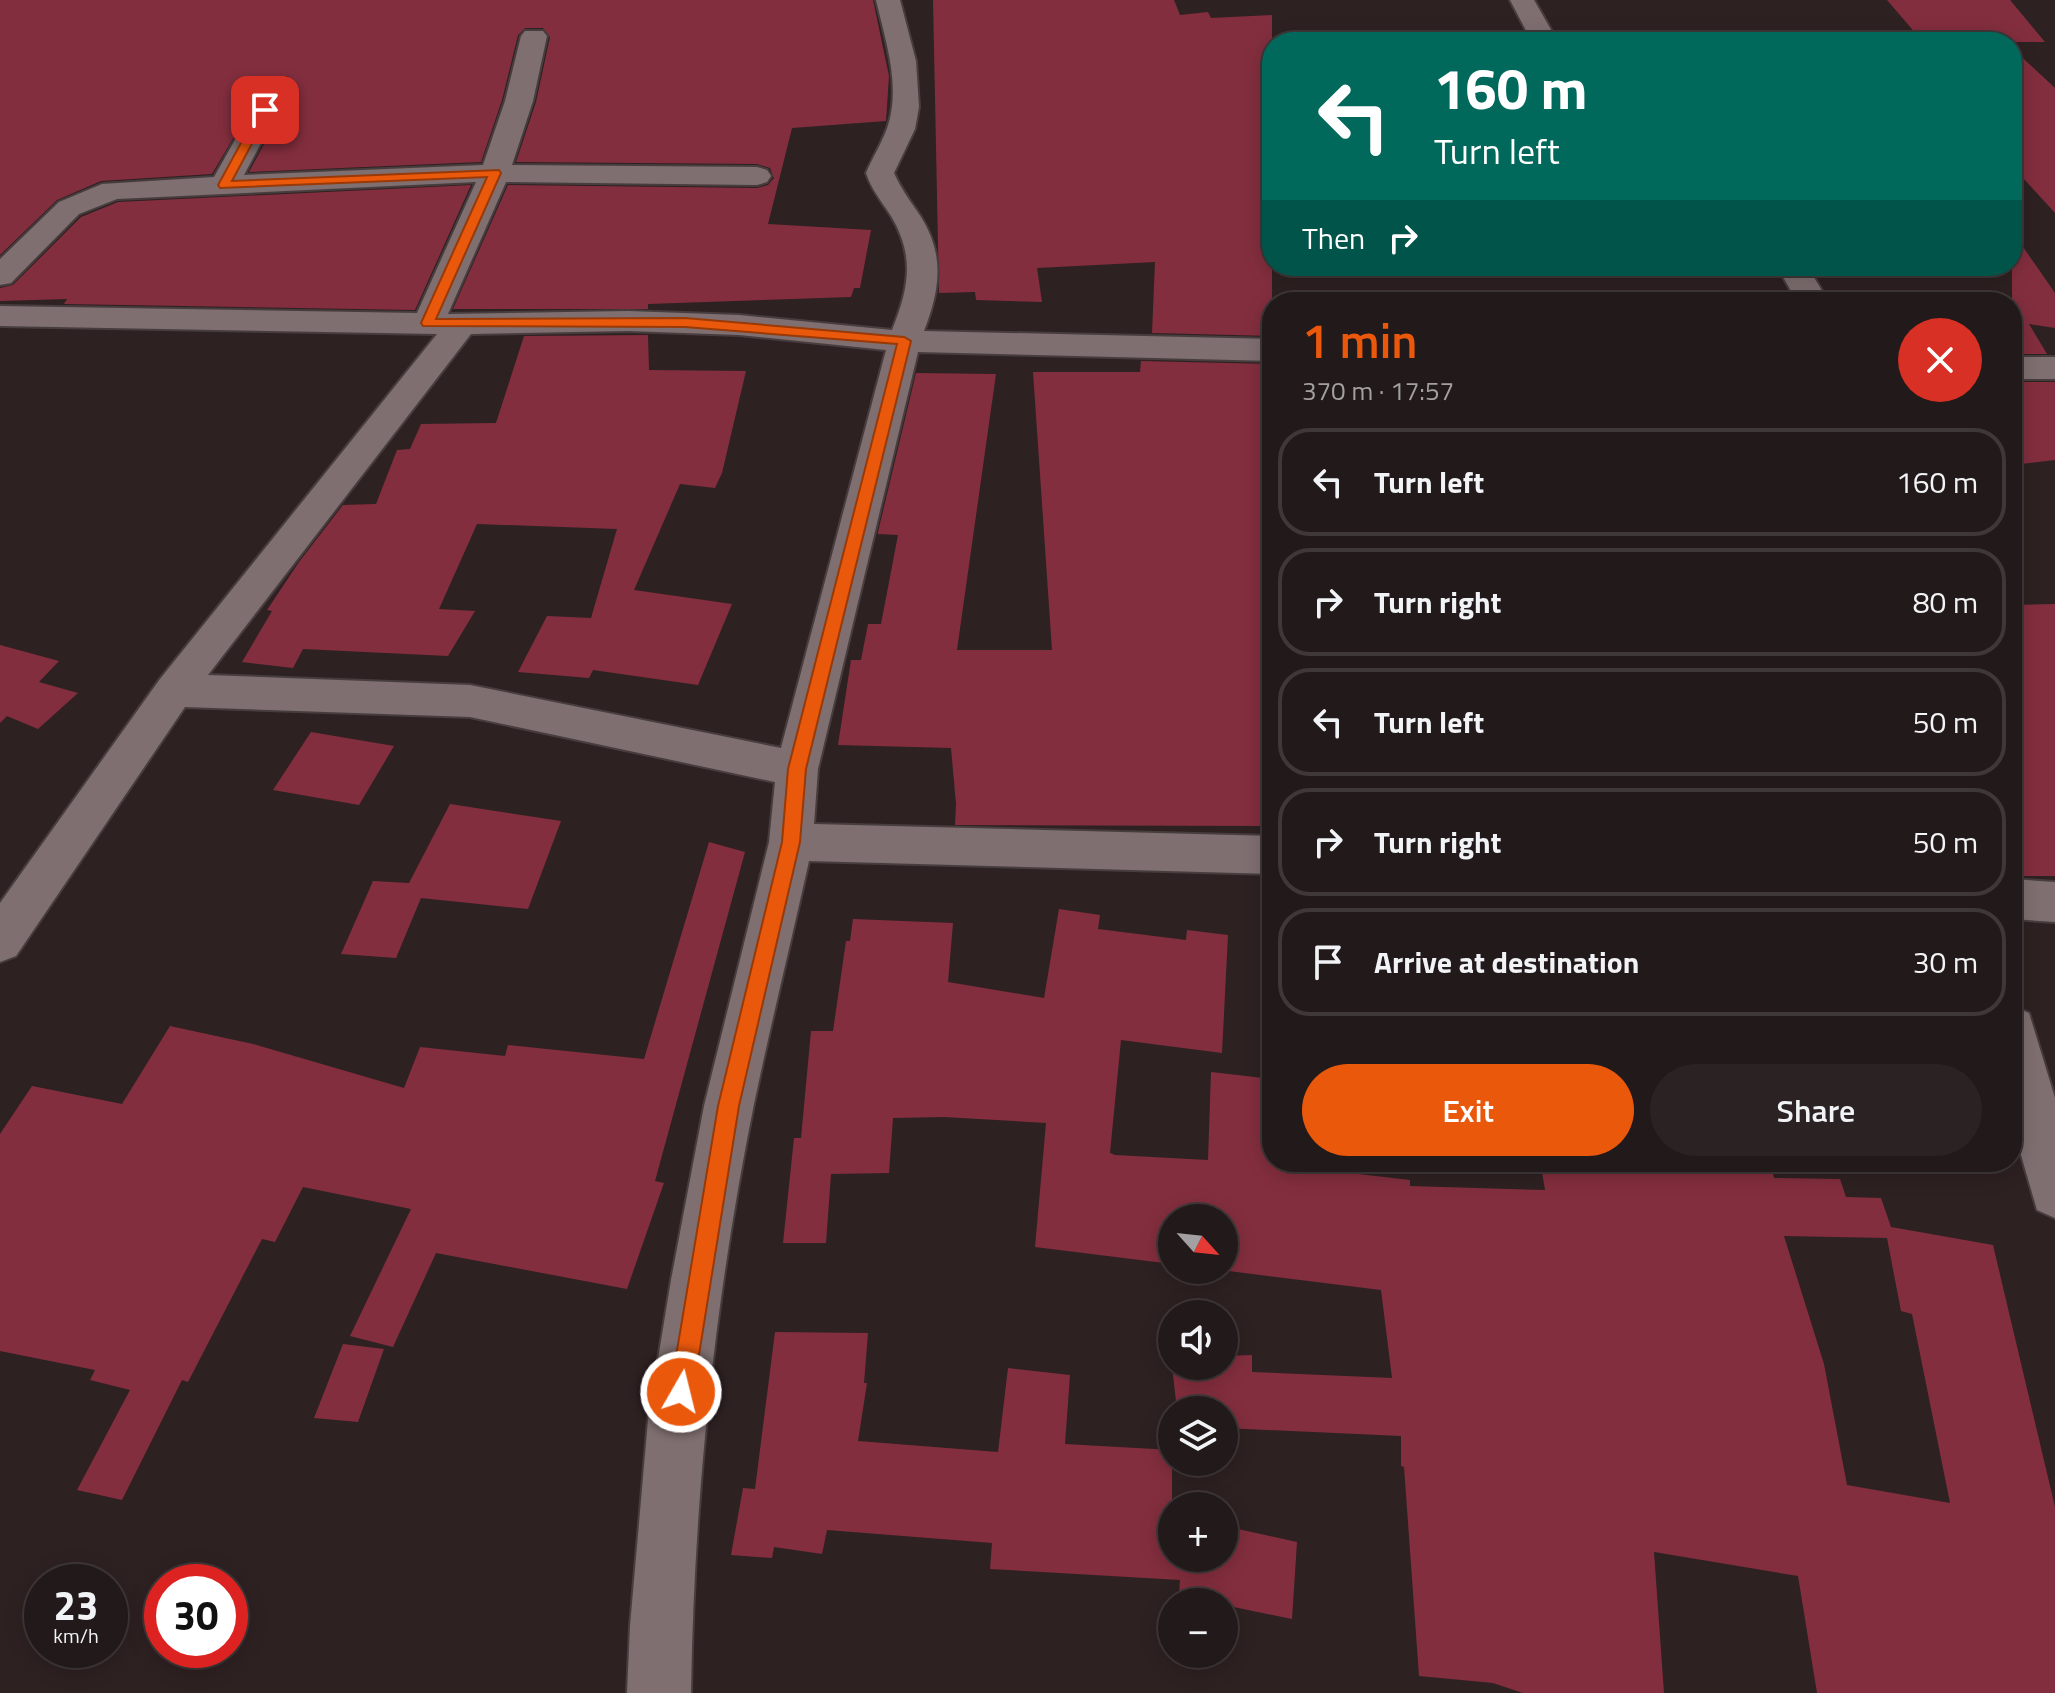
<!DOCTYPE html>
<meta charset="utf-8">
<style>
:root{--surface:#22191a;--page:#2a2223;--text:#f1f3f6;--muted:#a2a0a2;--line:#3f3839;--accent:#ea580c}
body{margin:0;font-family:"Titillium Web",sans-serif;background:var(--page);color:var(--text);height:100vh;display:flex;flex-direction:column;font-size:30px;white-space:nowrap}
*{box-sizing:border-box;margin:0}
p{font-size:26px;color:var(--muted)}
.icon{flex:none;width:44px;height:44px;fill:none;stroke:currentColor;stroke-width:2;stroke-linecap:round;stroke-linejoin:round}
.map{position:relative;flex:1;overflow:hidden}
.sheet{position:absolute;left:1262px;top:292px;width:760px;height:880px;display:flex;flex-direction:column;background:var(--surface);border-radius:32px;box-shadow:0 4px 20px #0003,0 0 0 2px var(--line)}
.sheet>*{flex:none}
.top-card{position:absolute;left:1262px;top:32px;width:760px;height:244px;border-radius:32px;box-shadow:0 4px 20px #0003,0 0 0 2px var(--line);background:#00695c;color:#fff;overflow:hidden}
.needle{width:52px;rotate:117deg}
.controls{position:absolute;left:1158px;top:1204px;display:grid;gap:16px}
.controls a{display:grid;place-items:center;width:80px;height:80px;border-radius:50%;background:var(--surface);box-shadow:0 4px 20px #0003,0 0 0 2px var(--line);font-size:40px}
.speed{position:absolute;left:24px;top:1564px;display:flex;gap:16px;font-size:40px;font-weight:700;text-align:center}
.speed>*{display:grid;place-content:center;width:104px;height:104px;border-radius:50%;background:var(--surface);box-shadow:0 4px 20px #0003,0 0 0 2px var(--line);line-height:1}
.speed small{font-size:20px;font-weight:400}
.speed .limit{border:12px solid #d22;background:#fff;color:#111}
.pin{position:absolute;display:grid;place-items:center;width:68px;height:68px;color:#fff;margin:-34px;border-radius:16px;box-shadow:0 4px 12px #0006}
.me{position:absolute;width:88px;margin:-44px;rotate:8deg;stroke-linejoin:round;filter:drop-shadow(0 0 6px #0008)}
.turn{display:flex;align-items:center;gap:28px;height:168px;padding:0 40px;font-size:36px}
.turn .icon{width:104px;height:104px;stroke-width:2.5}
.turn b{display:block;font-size:56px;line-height:68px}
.then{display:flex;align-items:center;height:76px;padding:0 40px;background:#0003;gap:16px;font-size:30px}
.round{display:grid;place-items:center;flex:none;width:84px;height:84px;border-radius:42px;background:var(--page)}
.overview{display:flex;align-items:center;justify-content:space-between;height:136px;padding:0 40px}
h1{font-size:48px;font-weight:600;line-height:60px;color:var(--accent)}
.primary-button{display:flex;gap:16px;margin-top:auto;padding:16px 40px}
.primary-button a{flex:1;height:92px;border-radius:48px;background:var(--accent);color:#fff;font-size:32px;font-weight:600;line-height:92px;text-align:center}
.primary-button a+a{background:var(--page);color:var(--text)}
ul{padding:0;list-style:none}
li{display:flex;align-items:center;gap:24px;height:108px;margin:0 16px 12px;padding:0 24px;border:4px solid var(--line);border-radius:32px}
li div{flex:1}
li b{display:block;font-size:30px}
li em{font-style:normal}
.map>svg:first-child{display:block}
</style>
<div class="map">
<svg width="2055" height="1693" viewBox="0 0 2055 1693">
<rect width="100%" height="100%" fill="#2e2122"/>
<path fill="#832e3e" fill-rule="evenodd" d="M0,0H873L889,76L886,121L792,128L768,224L871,230L860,288H854L851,297L648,304V309H453L508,185L757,188L768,185L774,178L770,168L757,164L516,162L536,102L550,37L543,28H525L518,35L502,100L481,162L249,172L295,86L288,76H270L212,174L101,181L57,200L0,255Z
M933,0H1174L1180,15L1208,12L1211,18L1272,15V336L1152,333L1155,262L1037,268L1042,302L976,300L975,292L939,293Z
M1887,0H2010L2045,42H1923Z
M2012,48L2055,88V213L2012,166Z
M471,185L415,310L64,304L67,299L0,301V288L13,285L81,217L118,202Z
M2012,231L2055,293V328L2029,324L2047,354H2012Z
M648,335L649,370L746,371L722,473L715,488L680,484L634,590L732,604L698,685L593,670L589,678L518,672L547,616L591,618L617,529L477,524L439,609L475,611L448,656L303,649L293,668L242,662L272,611L267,610L299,562L343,505L376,504L397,450L410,449L421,424L496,423L524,336Z
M1141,361L1272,364V826L955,825L956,804L951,748L838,745L851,660H861L868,624H881L898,535L878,534V532L916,373L996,374L957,650H1052L1033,372H1140Z
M2012,382H2055V460L2012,465Z
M2055,604V876H2012V605Z
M0,645L59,661L39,682L78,693L38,729L7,716L0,723Z
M311,732L394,746L359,805L273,790Z
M450,804L561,821L528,909L421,898L396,958L341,954L373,881L409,883Z
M709,842L745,852L655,1181L664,1183L627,1289L436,1253L393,1347L350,1336L411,1209L303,1187L275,1242L262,1239L188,1382L182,1380L122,1500L77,1490L130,1390L90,1380L95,1370L0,1351V1134L32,1086L122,1104L170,1026L253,1044L404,1088L420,1047L505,1056L508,1045L644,1059Z
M1059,909L1100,915L1098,929L1186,940L1187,930L1228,935L1222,1053L1121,1040L1110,1153L1115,1155L1208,1160L1211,1072L1272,1079V1164L1410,1180V1186L1545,1190L1542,1172L1562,1173L1558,1162H1770L1774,1178L1840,1179L1846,1197L1881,1198L1891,1227L1993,1245L2055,1507V1693H1817L1798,1576L1654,1552L1664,1693H1523L1493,1683L1419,1676L1404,1467L1401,1466V1436L1224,1428V1410H1177L1172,1366H1224V1356L1252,1355V1372L1392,1378L1381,1290L1221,1270H1224V1218H1172V1264L1035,1247L1046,1123L944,1117L893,1118L889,1173L831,1174L826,1243H783L794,1138H801L811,1031H833L846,941H850L853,919L953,923L948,982L1044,998ZM1784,1236L1887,1238L1901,1311L1912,1314L1950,1503L1847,1485L1824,1364Z
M775,1332L868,1333L864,1383H867L858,1441L998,1452L1008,1368L1070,1375L1065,1444L1172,1450V1558H1224V1526L1297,1542L1292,1619L1224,1605V1602L1179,1595L1180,1580L990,1569L992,1543L827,1530L822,1554L774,1547L772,1558L731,1555L743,1488L755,1489Z
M343,1344L384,1349L358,1422L314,1418Z"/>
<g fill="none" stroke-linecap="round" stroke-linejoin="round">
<defs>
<path id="street" d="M876,0H900L916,61L919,107L915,129L894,173C901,189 911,202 921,217C945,256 940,289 924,331L1272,339V361L918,352L818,769L814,824L1272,836V874L809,861C791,942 771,1023 754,1104C715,1297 694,1496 691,1693H627L630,1626L648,1420L671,1280L704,1106L769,842L775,782L470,717L185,707L16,956L0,962V903L160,679L437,334L0,326V306L417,313L476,182L117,199L79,214L11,283L0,285V259L59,202L102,184L214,177L266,85L270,79H288L292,85L244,175L483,165L505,101L521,36L525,31H543L547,36L533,101L512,165L757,167L767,170L771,176L767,182L757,185L506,182L448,314L628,311L739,315L892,330C909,288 915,256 891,216C882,202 871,189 866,173C873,156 884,140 889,122C900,82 885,39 876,0ZM628,331L739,335L886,350L781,748L470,685L208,675L471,334Z
M1510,0H1534L1558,42H1532Z
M1777,266H1807L1829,302H1797Z
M2012,357H2055V379H2012Z
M2012,879L2055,882V922L2012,919Z
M2012,1006L2029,1013L2055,1098V1218L2037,1210L2012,1124Z"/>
</defs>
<use href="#street" stroke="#483d3e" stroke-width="4"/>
<use href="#street" fill="#7f6f70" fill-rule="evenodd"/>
</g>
<path fill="#ea580c" stroke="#983908" stroke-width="2" d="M265,106L270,110L232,181L499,170L501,173L436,319L685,318L904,337L911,341L806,769L800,842L739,1106L693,1392L689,1400L681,1404L673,1400L670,1392L718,1106L782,842L788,769L897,344L685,327L423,326L421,323L487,177L220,188L218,185L259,110Z"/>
</svg>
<div class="controls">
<a><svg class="needle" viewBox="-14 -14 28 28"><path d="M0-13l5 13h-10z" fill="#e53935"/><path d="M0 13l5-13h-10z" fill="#a2a0a2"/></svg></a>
<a><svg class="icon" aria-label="sound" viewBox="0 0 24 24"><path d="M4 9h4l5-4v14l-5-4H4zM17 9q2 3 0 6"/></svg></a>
<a><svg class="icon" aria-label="layers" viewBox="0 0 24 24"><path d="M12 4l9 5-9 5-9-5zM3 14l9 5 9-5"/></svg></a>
<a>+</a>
<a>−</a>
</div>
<div class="speed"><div>23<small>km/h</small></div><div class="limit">30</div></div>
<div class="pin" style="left:265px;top:110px;background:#d93025"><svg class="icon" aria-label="arrive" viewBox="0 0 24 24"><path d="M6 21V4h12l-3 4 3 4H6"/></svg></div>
<svg class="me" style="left:681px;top:1392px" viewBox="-20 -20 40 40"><circle r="17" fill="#ea580c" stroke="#fff" stroke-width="3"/><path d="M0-11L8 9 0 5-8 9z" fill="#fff"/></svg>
<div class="top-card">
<div class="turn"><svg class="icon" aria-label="left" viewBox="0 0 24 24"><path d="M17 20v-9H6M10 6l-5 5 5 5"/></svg><div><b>160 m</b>Turn left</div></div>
<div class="then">Then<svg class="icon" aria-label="right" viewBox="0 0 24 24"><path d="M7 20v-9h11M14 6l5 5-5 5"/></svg></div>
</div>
<section class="sheet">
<div class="overview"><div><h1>1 min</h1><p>370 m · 17:57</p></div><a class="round" style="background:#d93025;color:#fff"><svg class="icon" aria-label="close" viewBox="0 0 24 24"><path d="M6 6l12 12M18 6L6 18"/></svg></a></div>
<ul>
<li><svg class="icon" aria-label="left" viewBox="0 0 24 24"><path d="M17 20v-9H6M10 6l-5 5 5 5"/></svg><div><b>Turn left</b></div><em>160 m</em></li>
<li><svg class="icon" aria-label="right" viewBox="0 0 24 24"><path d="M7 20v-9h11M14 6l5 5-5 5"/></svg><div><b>Turn right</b></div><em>80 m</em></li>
<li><svg class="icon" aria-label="left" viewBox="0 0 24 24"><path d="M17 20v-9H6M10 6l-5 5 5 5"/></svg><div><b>Turn left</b></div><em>50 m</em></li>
<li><svg class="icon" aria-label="right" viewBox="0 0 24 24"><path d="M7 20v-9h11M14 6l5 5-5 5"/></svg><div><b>Turn right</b></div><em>50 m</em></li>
<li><svg class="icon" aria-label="arrive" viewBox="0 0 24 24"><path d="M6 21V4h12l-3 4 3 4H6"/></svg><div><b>Arrive at destination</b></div><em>30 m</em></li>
</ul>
<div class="primary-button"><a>Exit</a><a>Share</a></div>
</section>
</div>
